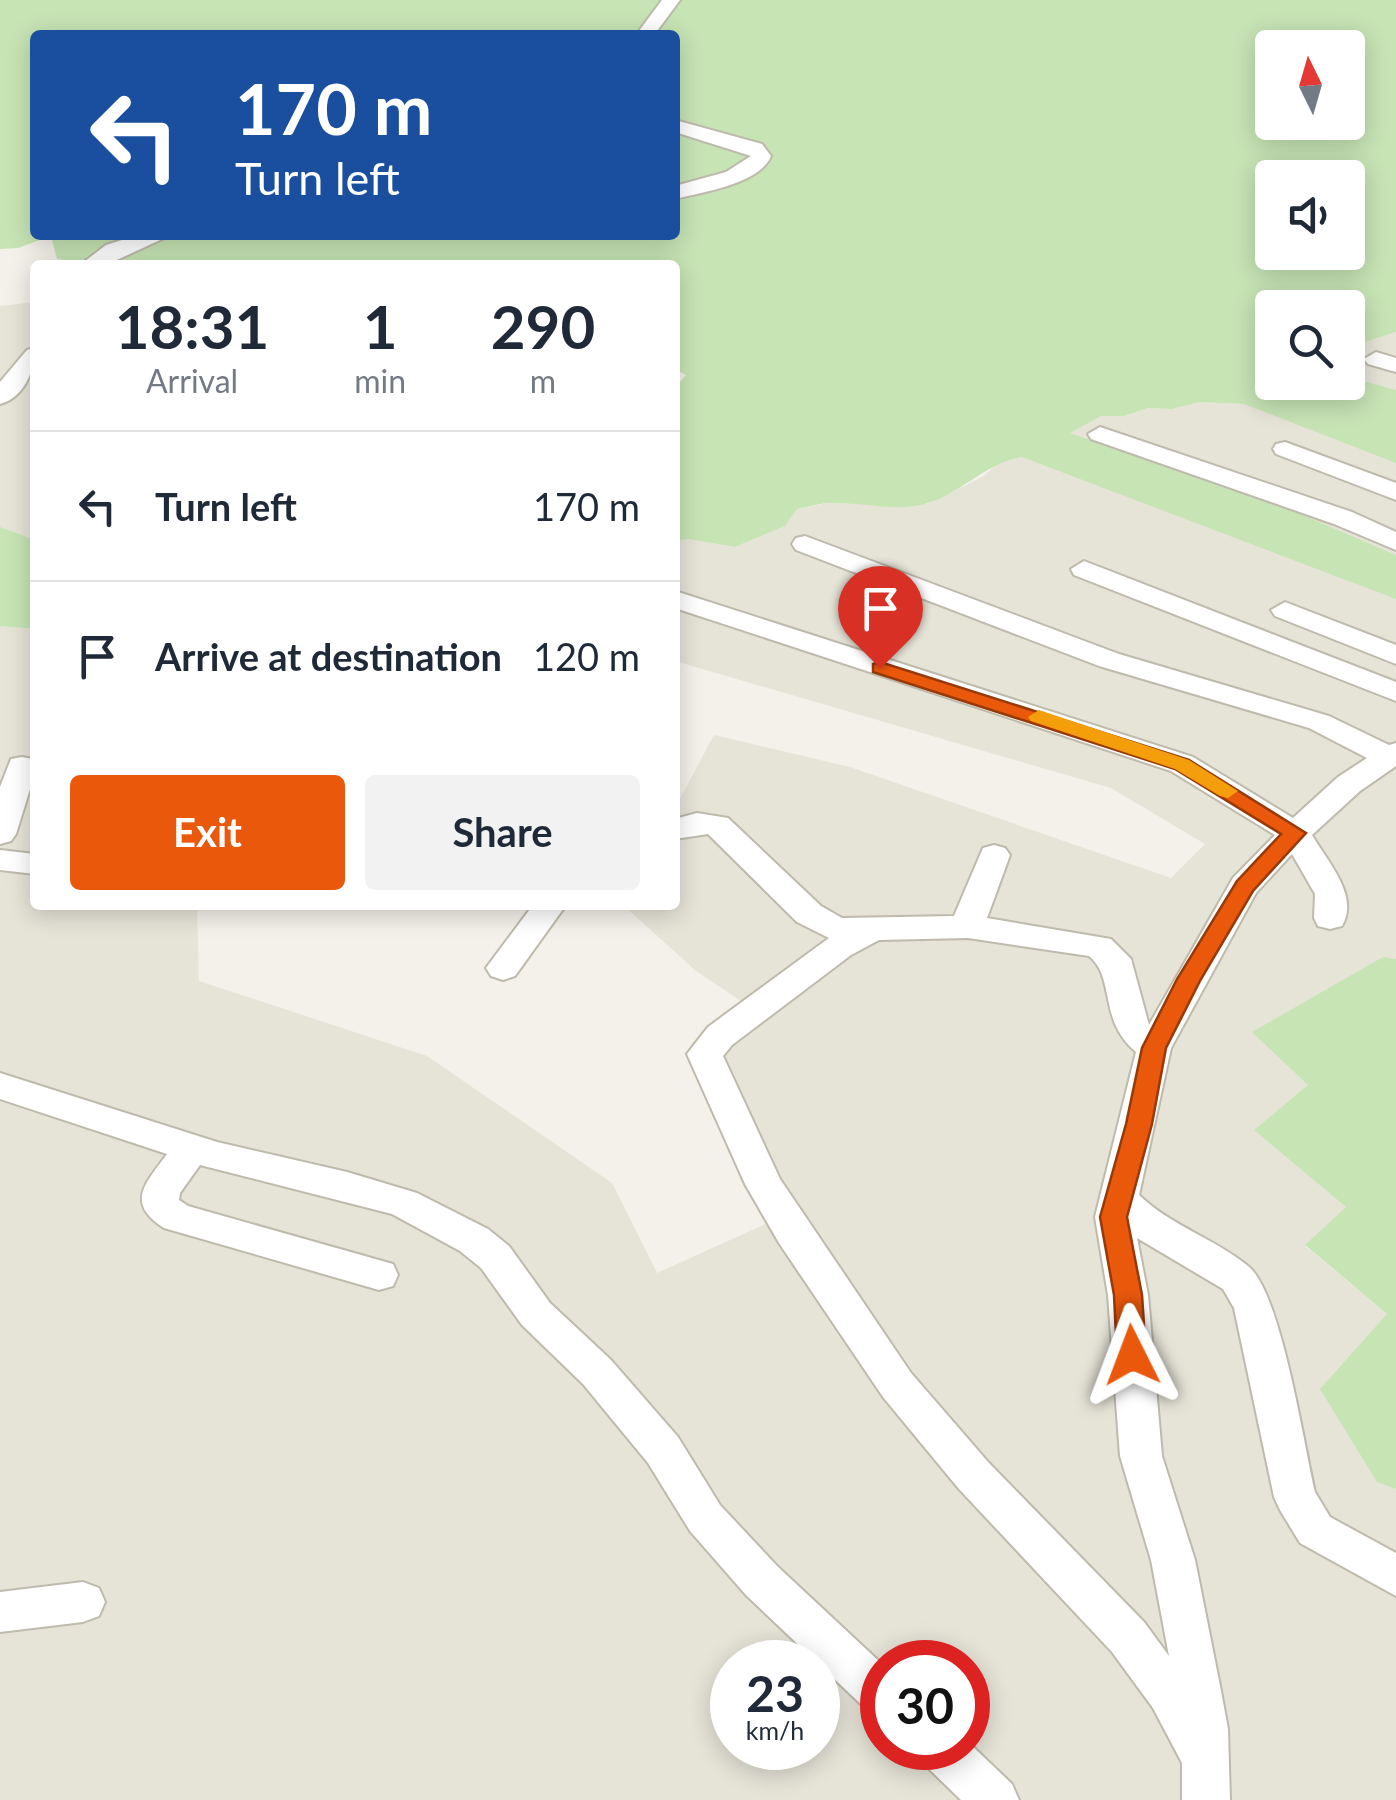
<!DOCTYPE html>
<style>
:root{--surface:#fff;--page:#f2f2f3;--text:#1f2937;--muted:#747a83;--line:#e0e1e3;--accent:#ea580c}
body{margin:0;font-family:Lato,sans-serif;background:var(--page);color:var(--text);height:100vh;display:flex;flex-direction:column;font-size:38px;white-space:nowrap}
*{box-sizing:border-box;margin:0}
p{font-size:32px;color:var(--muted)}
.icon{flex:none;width:55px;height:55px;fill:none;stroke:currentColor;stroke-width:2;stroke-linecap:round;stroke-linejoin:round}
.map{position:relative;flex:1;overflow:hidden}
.details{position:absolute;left:30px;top:260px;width:650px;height:650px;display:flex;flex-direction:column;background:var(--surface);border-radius:10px;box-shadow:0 5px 25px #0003}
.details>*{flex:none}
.hud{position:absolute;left:30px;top:30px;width:650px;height:210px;border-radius:10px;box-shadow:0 5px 25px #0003;background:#1a4fa0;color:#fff;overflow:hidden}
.needle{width:65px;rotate:355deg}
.fabs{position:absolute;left:1255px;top:30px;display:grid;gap:20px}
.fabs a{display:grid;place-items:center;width:110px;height:110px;border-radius:10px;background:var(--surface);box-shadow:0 5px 25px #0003;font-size:50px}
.speed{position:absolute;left:710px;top:1640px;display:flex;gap:20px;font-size:50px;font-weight:700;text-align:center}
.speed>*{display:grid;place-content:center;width:130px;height:130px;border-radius:50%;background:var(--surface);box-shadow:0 5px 25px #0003;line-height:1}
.speed small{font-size:25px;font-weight:400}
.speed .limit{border:15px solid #d22;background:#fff;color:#111}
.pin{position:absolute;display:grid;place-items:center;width:85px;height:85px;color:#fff;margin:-102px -42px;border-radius:50% 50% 50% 0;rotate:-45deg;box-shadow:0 0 10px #0007}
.pin .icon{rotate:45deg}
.me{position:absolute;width:110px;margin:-55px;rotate:357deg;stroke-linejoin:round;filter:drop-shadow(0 0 8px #0008)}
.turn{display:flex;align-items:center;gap:35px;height:210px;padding:0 40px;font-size:45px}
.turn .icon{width:130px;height:130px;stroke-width:2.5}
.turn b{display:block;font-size:70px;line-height:85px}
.eta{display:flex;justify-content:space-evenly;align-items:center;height:170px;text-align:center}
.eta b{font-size:60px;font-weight:700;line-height:70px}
.cta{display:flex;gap:20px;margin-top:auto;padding:20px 40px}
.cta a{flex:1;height:115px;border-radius:10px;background:var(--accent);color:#fff;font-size:40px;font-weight:700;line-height:115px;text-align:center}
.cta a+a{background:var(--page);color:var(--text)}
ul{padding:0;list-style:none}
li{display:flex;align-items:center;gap:30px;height:150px;padding:0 40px;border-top:2px solid var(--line)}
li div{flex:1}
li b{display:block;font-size:38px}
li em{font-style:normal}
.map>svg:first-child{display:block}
</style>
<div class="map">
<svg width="1396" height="1800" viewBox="0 0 1396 1800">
<rect width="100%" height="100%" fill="#f3f1e9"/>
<path fill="#e6e4d7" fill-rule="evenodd" d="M35,302V542L0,530V306Z
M1396,332V959L1383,958L1309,1086L1255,1130L1347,1207L1305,1246L1387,1314L1377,1481L1396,1489V1800H0V626L35,629V905H197L199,981L427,1056L612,1183L657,1273L770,1222L691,1044L744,1003L696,971L623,905H675V801L681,797L714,735L850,767L1171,878L1205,844L1111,788L675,661V541L688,539L735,547L785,526L796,509L834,502L900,507L930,503L984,476L1001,460L1022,457L1101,416H1124L1148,408L1172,409L1199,402L1244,404L1348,382L1352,378L1348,372V354L1353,346ZM732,1662H818V1748H732ZM882,1662H968V1748H882Z"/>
<path fill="#c7e4b5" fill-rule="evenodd" d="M0,0H1396V332L1353,346L1348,354V308H1272V382H1348V372L1352,378L1396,390V463L1244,404L1199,402L1172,409L1148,408L1124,416H1101L1070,433L1291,510L1396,555V599L1022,457C988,462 963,491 931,502C900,513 867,503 836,503C823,502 809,507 797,509L785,526L735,547L688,539L675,541V388L686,375L675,369V265H103L57,259L51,236L18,248L0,249ZM35,35H675V235H35ZM1272,48H1348V122H1272ZM1272,178H1348V252H1272Z
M0,527L35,540V629L0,626Z
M1383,957L1396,959V1489L1377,1482L1320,1389L1387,1314L1305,1245L1346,1207L1254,1130L1308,1085L1252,1032Z"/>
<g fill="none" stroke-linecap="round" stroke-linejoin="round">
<defs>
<path id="minor" d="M662,0H680L654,35H636Z
M675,120L762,144L771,156C760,184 702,192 675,199V186L726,172L751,156L675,132Z
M138,235H171L106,265H80L106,245Z
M35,348C35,370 24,398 0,404V382L27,350Z
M1376,352L1396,358V372L1368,364L1364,359Z
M1100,427L1352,512L1396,532V550L1334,524L1091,439L1088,434Z
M1285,442L1396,483V500L1276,454L1273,449L1276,444Z
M805,536L1119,654L1329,716L1389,745L1396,743V766L1360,791L1312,835C1327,861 1360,896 1342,926L1330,929L1318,926L1314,918L1315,894L1292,854L1256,893L1171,1048L1139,1195C1171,1226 1214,1238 1248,1266C1281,1292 1304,1446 1315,1492L1330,1517L1396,1553V1596L1300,1543L1280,1510L1274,1497L1234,1308L1223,1289L1137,1238L1148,1295L1162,1456L1195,1560L1221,1691L1228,1729L1230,1800H1182V1763L1153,1708L1112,1652L959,1489L883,1397L779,1243L745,1184L687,1054L708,1027L829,938L797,922L708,834L675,839V819L697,813L728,818L821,906L842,918L954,916L983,848L994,845L1005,848L1010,855L987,918L1111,939L1131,959L1149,1025L1233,878L1275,835L1171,771L675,608V591L1193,757L1293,818L1338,777L1367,758L1309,728L1099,666L796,550L792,544L796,538ZM968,938L1089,956C1116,978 1098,1021 1136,1052L1095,1217L1108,1295L1120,1456L1151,1560L1169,1656L1144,1622L989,1463L911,1373L780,1179L723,1056L732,1045L851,955L879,940Z
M1084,561L1396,682V701L1074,575L1071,569Z
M1285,602L1396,645V664L1275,616L1271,610Z
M22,757L33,759L35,773L16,834L11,841L0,844V787L11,759Z
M0,850L35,854V874L0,870Z
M533,905H566L515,976L503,980L491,976L486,968Z
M0,1073L217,1142L347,1172L417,1193L488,1229L509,1246L550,1303L611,1360L678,1437L720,1505L778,1567L882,1664V1715L866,1709L746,1595L690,1531L648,1463L583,1384L522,1325L481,1268L460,1251L392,1214L200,1165L180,1193L179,1200L188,1206L393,1264L398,1275L393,1286L379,1290L164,1228C125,1203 145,1184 167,1154L0,1099Z
M83,1582L99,1588L105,1602L99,1616L83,1622L0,1632V1592Z
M968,1742L1012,1784L1019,1800H961L924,1764L918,1748H968Z"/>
</defs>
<use href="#minor" stroke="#bebaac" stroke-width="4"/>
<use href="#minor" fill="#fff" fill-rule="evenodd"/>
</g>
<path fill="#ea580c" stroke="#983908" stroke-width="2.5" d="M880,662L1189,760L1306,833L1253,891L1201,979L1166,1048L1152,1124L1127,1217L1142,1295L1146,1355L1141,1363L1132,1366L1122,1363L1117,1355L1114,1295L1100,1217L1126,1124L1142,1048L1177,979L1237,881L1281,834L1175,769L873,672V664Z"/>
<path fill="#f59e0b" d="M1039,710L1189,760L1238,791L1228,798L1220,796L1175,769L1031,721L1028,717Z"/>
</svg>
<div class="fabs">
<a><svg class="needle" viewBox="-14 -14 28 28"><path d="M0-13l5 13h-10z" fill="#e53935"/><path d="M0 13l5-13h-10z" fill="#747a83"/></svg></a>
<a><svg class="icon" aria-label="sound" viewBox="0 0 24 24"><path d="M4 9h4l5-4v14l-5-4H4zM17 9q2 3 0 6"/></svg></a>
<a><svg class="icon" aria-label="search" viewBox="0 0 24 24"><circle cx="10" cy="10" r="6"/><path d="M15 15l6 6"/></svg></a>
</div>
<div class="speed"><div>23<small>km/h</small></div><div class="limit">30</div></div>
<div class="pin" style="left:880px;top:668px;background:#d93025"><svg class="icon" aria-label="arrive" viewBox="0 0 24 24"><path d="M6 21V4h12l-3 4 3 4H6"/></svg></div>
<svg class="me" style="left:1132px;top:1355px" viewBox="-20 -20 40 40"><path d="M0-17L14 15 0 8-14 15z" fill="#ea580c" stroke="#fff" stroke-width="4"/></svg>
<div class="hud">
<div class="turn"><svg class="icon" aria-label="left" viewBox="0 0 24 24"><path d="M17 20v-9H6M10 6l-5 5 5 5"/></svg><div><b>170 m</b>Turn left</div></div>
</div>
<section class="details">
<div class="eta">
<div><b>18:31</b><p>Arrival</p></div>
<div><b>1</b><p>min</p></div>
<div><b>290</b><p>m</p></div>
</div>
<ul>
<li><svg class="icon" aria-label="left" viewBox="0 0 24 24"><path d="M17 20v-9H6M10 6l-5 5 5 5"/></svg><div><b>Turn left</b></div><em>170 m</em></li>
<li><svg class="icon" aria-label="arrive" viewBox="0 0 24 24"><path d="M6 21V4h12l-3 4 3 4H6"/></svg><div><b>Arrive at destination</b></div><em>120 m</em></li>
</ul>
<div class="cta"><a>Exit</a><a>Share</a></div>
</section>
</div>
